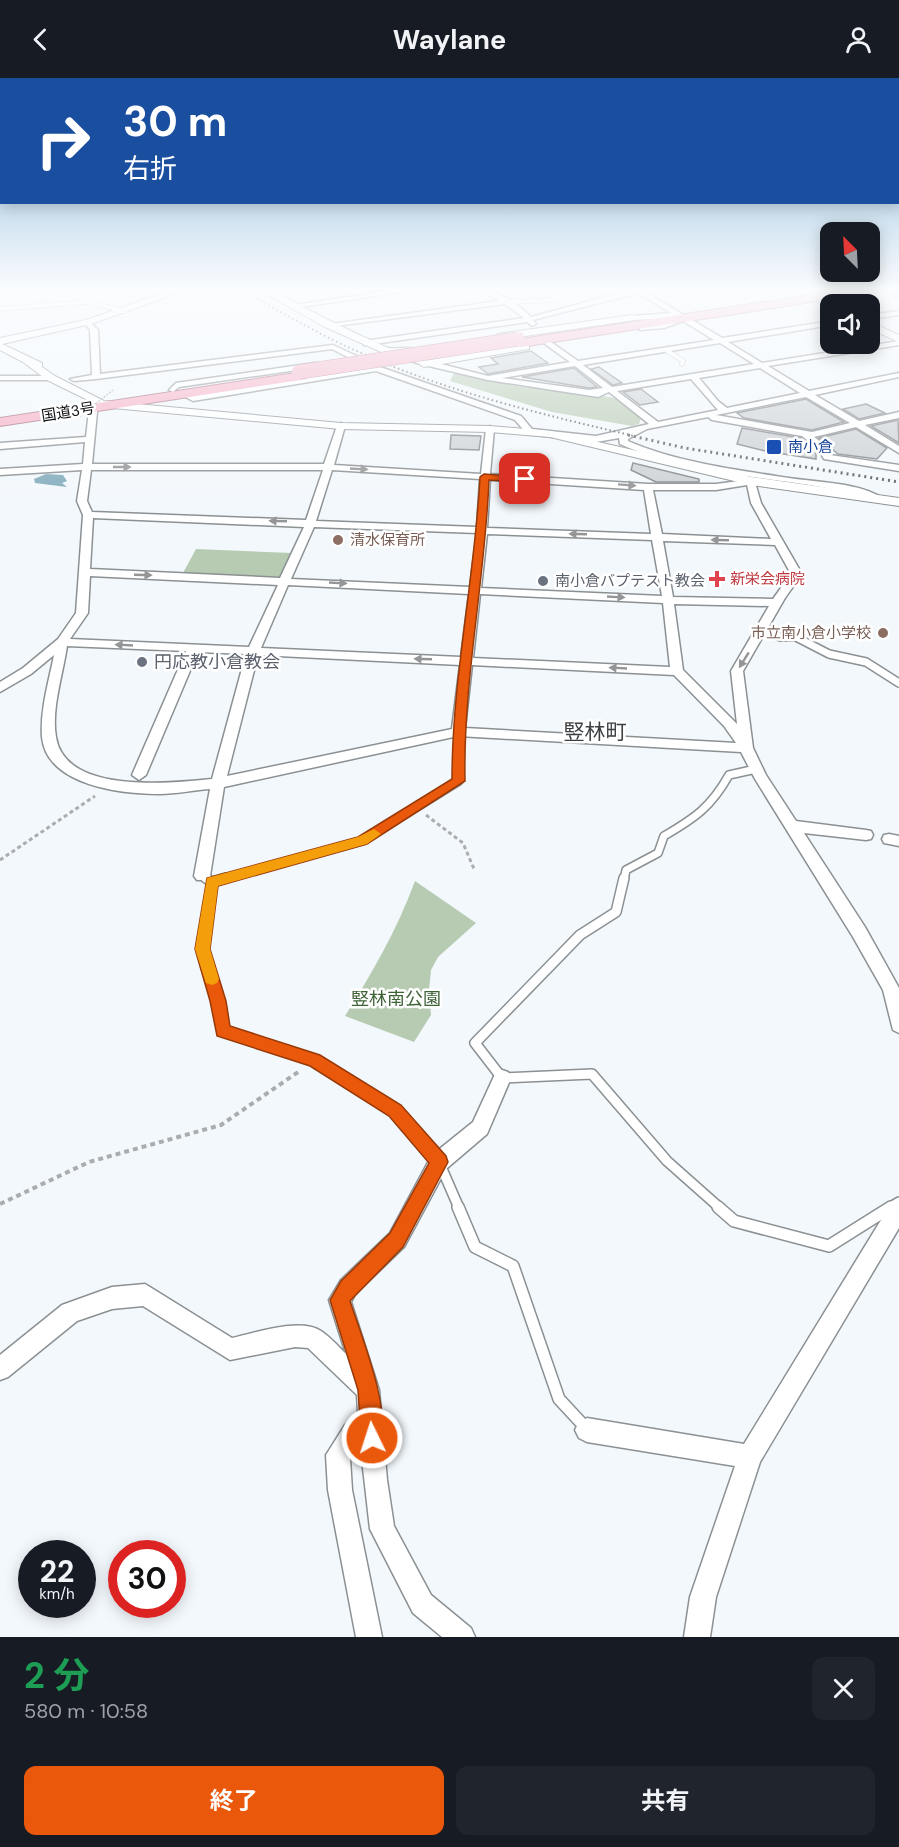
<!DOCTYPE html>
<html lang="ja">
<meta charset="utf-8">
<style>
:root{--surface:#171b24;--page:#20242c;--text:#f1f3f6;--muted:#9ea1a6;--accent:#ea580c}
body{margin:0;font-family:"DM Sans","Noto Sans JP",sans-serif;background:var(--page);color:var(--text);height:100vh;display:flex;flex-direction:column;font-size:22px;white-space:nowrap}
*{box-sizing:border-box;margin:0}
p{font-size:20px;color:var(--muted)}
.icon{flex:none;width:33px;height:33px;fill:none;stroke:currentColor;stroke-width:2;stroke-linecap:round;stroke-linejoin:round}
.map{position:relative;height:1559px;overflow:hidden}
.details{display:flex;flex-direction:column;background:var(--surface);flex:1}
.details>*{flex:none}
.guide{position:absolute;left:0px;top:0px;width:900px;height:126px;box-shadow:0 3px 15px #0003;background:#1a4fa0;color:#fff;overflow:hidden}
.needle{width:39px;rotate:336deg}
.fabs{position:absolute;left:820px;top:144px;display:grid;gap:12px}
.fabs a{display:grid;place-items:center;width:60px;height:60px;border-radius:12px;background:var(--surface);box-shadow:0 3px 15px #0003;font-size:30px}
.speed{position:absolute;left:18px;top:1462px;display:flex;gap:12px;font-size:30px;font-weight:700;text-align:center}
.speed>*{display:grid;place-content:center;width:78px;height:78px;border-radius:50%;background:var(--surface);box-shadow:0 3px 15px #0003;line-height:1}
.speed small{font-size:15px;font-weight:400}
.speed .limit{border:9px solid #d22;background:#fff;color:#111}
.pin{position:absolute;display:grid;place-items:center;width:51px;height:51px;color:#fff;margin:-26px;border-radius:12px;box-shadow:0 3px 9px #0006}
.me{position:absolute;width:66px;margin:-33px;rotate:356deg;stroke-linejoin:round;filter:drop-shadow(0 0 4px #0008)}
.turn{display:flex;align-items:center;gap:21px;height:126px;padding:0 24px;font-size:27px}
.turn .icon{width:78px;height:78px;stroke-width:2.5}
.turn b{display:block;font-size:42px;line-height:51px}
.round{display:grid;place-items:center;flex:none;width:63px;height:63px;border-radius:12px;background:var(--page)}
.overview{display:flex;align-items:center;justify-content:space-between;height:102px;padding:0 24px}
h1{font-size:36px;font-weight:700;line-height:45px;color:#1e9e55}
.button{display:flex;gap:12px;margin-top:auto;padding:12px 24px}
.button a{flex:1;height:69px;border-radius:12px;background:var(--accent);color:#fff;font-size:24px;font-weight:700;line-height:69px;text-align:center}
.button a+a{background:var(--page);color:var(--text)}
header{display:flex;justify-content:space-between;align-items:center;height:78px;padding:0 24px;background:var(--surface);font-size:27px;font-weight:700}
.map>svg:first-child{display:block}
</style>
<header><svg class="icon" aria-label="back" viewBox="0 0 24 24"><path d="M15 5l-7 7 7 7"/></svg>Waylane<svg class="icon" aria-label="person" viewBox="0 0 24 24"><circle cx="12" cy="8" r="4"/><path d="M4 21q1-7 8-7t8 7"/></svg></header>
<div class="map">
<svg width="899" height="1559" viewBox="0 0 899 1559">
<rect width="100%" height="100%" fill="#f3f8fc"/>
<path fill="#b7cbb2" d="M454,295L516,308L610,319L616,321L641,340L639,346L632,348L552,334L450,303Z
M196,471L292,475L284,497L277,499L183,495Z
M415,803L476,845L438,879L431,892L429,912L431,937L414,964L345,938C372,895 397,852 415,803Z"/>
<path fill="#83acbc" d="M46,396L63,397L67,403L62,405L67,409L35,405L34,401Z"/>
<path fill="#cdd2d6" stroke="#83888c" stroke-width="1.5" d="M531,273L548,285L488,296L479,289L498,286L491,280Z
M599,289L622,305L613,307L591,291Z
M574,290L597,309L589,310L522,299Z
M641,311L658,324L640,327L623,314Z
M806,321L844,344L812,352L744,340L737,335Z
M866,326L885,335L859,341L843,331Z
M898,342L899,365L871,348Z
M742,350L801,360L816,372V381L765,373L737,366Z
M856,351L887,370L877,381L838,376L819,360Z
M451,357L481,358L479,372L450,371Z
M633,385L699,401V404H656L631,392Z"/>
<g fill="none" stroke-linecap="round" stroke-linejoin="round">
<defs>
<path id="service-far3" d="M165,210L180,214
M546,210L555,222
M506,224L555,222
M0,231L87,224L125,233
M666,272L683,283L682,286"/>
<path id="service-far2" d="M763,552L780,559H796L829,576L866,584L899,605
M202,798L208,802
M220,802L362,763L459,703L458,654
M624,802L626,792L658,775L664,758C695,740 711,729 729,697L756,691"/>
<path id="service-far1" d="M206,800L212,804L203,871L218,923L222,953L315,982L395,1032L439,1084L459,1130
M624,800L616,834L580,857L475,965L502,1000L592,996L667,1083L720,1130
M212,804L226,800
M889,1130L899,1124"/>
<path id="service" d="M458,1129L475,1169L513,1188L559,1321L585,1349
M718,1129L734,1143L829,1168L891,1129"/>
<path id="minor" d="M408,210H430L293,230L289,228Z
M478,210C496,210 518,226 531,239L637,210H650L644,213L722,260L831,243V247L728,264L762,285L899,263V267L768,288L809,313L899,295V299L815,317L859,343L899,334V340L865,347L899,368V375L856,349L814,359L825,367L830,377L899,387V393L824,381L818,371L802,358L712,342L708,339L647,351L628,361V363C676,384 737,392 789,400C814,404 864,405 883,421L878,424C871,422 864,418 856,416C779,398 694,399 620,366L619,360L596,364L527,356L515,342L376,293L193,323L180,316L184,313L194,317L369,290L332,271L96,301L74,303L70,301L92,297L90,252L84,244L88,242L98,252L100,296L333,267L380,289L521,338L532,351L596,358L649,346L609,314L598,319L488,302L420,286L394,277L398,275L488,298L570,284L545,266V262H548L578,283L714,262L683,243L664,250L640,252V248L667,245L678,240L629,242L632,238L671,235L638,215L533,242L536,246L532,248L527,244L367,267H364V263L524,240L505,226L328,249L324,247L499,223ZM720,265L754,286L612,309L583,287ZM575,288L603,310L589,312L502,300ZM760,290L800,315L727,330L718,323L699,300ZM691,301L718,332L658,344L617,313ZM806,319L850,345L812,354L716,337Z
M880,210H889L899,215V220Z
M899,233V237L870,241V237Z
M314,285H317V289L179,309L173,314L169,312L176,305Z
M0,298H51L55,300L51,302H0Z
M94,321L98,324L92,386H324L337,348L341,345L345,348L334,387L481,396L486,351L490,348L494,351L490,396L648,406H716L754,401L761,425L802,496L785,520L743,593L753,670L766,697L796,743L866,752L871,753L873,757L871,761L866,762L804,755L865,849L899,910V955L893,952L883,912L853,859L755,701L741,674L458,658L224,709L210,798L207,802H197L194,798L210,711C194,712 176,716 160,716C122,716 47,708 42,659C40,632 49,603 54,577L31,596L0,614V604L23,590L58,561L76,535L83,437L77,423L82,392L0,397V391L83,386L85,364L0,371V365L86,359L90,324ZM91,392H323L306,442L92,434L87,423ZM332,392L480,401L477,449L316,443ZM490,402L644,412L651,456L487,450ZM747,407L751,425L771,461L662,456L653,412H716ZM93,440L304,449L280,500L90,491ZM314,449L477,455L470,509L291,501ZM487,456L652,462L662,518L481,510ZM663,463L775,467L791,496L773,521L673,519ZM90,498L278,507L249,569L70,561L88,535ZM288,507L469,516L461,579L261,570ZM480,516L663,525L670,589L473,580ZM674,526L769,528L731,593L737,646L683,592ZM67,568L186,573L132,697L139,702L146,697L198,574L246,576L212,701C172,705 65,717 56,659C51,631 63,596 67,568ZM258,577L460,587L452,651L227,698ZM472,587L674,597L724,648L736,665L465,650Z
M889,756L899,758V768L884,765L882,761L884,757Z
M502,992L508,994L511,1000L487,1056L446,1091L404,1169L355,1216L351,1224L379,1312L387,1402L394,1448L431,1517L471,1550L475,1559H442L413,1535L370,1451L360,1364L350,1380L352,1412L382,1559H356L328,1412L326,1377L345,1347L358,1335L357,1317L308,1270L295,1269L230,1282L143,1228L112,1231L77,1243L8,1299L0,1302V1277L62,1227L112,1209L145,1206L232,1260C254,1255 301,1239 321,1253C330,1259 338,1268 346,1276L329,1222L341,1202L390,1155L432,1077L473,1044L496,994Z
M899,1121V1150L760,1384L716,1519L710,1559H684L690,1519L735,1388L587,1364L579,1360L575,1352L579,1344L587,1340L744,1366L892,1124Z"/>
<path id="tertiary" d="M178,210H192L91,246L2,266L42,285V289L55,298L104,323L341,345L490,348L550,353L751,399L899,420V428L751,407L550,359L490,354L341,351L102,329L47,302L23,284L0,272V260L86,242Z
M255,210H267C306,231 345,251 386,269C396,273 409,266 417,272L412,275L388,277L325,249Z
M794,210H805L835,226H831V231L828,230Z
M632,237L635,238V242L498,262L493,259L498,256Z
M870,244L899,257V264L870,251Z
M525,266L529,267V271L424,289L419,286L424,283Z"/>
<path id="trunk" d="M857,210H888L883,213L521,269L515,265L521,261Z
M302,294L309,298L307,301L0,348V340Z"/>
</defs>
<use href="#service-far3" stroke="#8b9093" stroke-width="5"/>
<use href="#service-far2" stroke="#8b9093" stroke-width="10"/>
<use href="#service-far1" stroke="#8b9093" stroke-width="12"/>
<use href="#service" stroke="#8b9093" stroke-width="14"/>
<use href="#minor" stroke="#8b9093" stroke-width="3"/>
<use href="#tertiary" stroke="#8b9093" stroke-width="2"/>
<use href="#trunk" stroke="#a4697c" stroke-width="2"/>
<path stroke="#a9adb0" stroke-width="3" stroke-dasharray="4 3" stroke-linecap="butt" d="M426,737L463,765L474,791
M0,782L95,718"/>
<path stroke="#a9adb0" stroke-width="4" stroke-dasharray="5 4" stroke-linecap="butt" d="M0,1126L89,1084L221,1047L301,992"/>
<use href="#service-far3" stroke="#fff" stroke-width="4"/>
<use href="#service-far2" stroke="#fff" stroke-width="7"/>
<use href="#service-far1" stroke="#fff" stroke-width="9"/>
<use href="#service" stroke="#fff" stroke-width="11"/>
<use href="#minor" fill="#fff" fill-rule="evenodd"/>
<use href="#tertiary" fill="#fff" fill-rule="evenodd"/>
<use href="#trunk" fill="#f6acc3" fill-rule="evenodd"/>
<path stroke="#5b5d60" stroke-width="2" stroke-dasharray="1.5 3" stroke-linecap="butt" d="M237,210C277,231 317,256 359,274C447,314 541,336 634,358"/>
<path stroke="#5b5d60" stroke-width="3" stroke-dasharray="2 4" stroke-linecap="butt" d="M628,357L685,370L899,404"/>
<defs>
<path id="trunk-bridge" d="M299,294L518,261"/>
</defs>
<use href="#trunk-bridge" stroke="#a4697c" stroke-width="15" stroke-linecap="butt"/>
<path stroke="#a9adb0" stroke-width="1.5" stroke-dasharray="2 1.5" stroke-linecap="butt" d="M79,339L113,312"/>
<use href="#trunk-bridge" stroke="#f6acc3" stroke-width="14"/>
</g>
<defs><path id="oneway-solid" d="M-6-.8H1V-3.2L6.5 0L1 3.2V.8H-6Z" transform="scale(1.5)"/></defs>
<g fill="#949596">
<use href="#oneway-solid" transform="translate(122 389)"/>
<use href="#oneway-solid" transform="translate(359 391) rotate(3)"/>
<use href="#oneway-solid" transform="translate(627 407) rotate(4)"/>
<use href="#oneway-solid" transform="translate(278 443) rotate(-178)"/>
<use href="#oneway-solid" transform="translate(578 456) rotate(-178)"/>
<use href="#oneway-solid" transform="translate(720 462) rotate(-178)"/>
<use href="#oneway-solid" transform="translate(143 497) rotate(2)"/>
<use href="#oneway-solid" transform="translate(338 505) rotate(3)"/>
<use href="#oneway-solid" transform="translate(616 519) rotate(3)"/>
<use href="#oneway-solid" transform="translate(124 567) rotate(-177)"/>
<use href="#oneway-solid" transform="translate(423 581) rotate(-178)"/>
<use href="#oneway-solid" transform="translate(744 582) rotate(122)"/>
<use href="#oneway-solid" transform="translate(618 590) rotate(-177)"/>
</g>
<linearGradient id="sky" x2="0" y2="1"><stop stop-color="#7fb1d6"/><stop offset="0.49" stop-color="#fafcfe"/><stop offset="1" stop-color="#fafcfe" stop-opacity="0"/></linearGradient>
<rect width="899" height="429" fill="url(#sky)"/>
<path fill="#ea580c" stroke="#983908" stroke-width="1.5" d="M484,396L525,399L529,401L525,404L489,402C485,503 463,602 465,703L367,766L218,808L210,871L226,923L230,948L320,977L401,1027L446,1078L448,1084L403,1169L350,1223C361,1257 393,1335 379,1367L372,1371L365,1367L361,1360L358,1312L330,1222L341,1203L390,1155L429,1085L389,1038L310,988L217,958L210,923L195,871L207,800L358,759L452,701C452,600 475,500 480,399Z"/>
<path fill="#f59e0b" d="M374,751L381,756L367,766L218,808L210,871L219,901L217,905L212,907L206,905L195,871L207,800L358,759Z"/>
<rect fill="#1a4fb4" stroke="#fff" stroke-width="2" x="766" y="361" width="16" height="16" rx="3"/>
<g fill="#8d6e63" stroke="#fff" stroke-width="2">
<circle cx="338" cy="462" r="6"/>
<circle cx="883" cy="555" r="6"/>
</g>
<path fill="#e0444e" stroke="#fff" stroke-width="2" d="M714 492h6v6h6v6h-6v6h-6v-6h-6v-6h6z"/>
<g fill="#6b7280" stroke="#fff" stroke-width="2">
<circle cx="543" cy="503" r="6"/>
<circle cx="142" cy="584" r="6"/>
</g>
<g text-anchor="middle" stroke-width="5" stroke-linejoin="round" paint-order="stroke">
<g font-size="15" fill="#121315" stroke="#fff">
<text transform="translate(68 334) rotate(-9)" y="5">国道3号</text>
</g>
<g font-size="15" fill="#164399" stroke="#fff" text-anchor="start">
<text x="788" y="374">南小倉</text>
</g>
<g font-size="15" fill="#785e54" stroke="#fff" text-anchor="start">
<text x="350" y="467">清水保育所</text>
<text x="871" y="560" text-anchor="end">市立南小倉小学校</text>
</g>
<g font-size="15" fill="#be3a42" stroke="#fff" text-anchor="start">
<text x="730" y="506">新栄会病院</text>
</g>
<g font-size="15" fill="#5b616d" stroke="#fff" text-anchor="start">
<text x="555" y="508">南小倉バプテスト教会</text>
</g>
<g font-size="18" fill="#5b616d" stroke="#fff" text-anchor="start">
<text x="154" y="590">円応教小倉教会</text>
</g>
<g font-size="18" fill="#3f6237" stroke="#fff">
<text x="396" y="927">竪林南公園</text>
</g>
<g font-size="21" fill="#3d4144" stroke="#fff">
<text x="595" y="661">竪林町</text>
</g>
</g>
</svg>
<div class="fabs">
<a><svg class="needle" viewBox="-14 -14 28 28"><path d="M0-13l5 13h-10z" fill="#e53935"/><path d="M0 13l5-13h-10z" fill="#9ea1a6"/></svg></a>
<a><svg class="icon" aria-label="sound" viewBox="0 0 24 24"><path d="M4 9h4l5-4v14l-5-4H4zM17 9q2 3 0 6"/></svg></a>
</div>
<div class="speed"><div>22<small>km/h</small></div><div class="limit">30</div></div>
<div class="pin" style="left:525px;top:401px;background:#d93025"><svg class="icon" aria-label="arrive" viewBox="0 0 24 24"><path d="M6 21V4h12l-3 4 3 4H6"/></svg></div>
<svg class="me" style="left:372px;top:1360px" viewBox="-20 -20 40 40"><circle r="17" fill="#ea580c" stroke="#fff" stroke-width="3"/><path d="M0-11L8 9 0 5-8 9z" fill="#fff"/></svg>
<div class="guide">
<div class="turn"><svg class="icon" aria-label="right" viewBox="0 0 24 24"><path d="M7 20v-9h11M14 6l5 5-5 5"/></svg><div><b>30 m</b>右折</div></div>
</div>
</div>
<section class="details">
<div class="overview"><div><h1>2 分</h1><p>580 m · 10:58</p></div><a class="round"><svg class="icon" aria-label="close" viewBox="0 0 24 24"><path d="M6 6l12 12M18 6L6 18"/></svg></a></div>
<div class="button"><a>終了</a><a>共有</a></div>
</section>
